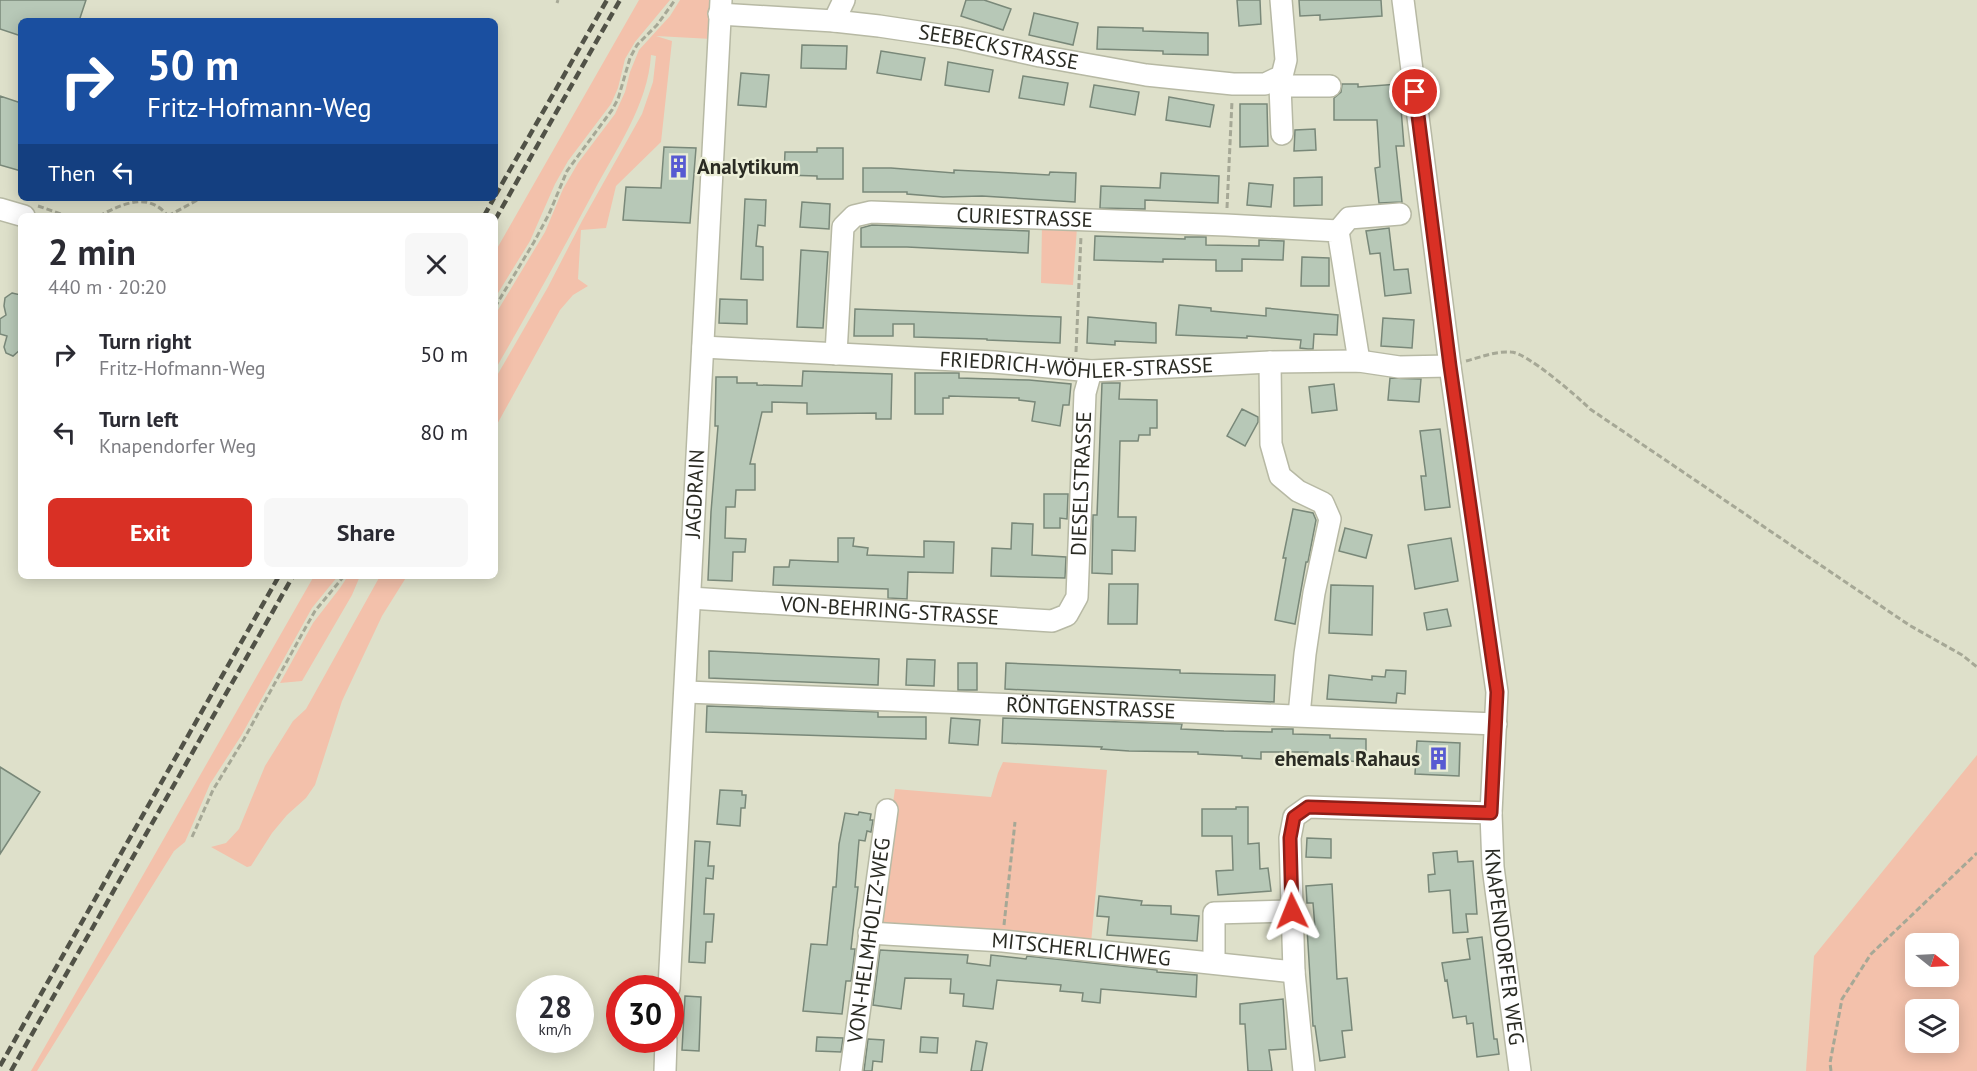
<!DOCTYPE html>
<meta charset="utf-8">
<style>
:root{--surface:#fff;--page:#f7f7f7;--text:#2b2b33;--muted:#7c7c81;--accent:#d93025}
body{margin:0;font-family:"PT Sans",sans-serif;background:var(--page);color:var(--text);height:100vh;display:flex;flex-direction:column;font-size:22px;white-space:nowrap}
*{box-sizing:border-box;margin:0}
p{font-size:20px;color:var(--muted)}
.icon{flex:none;width:33px;height:33px;fill:none;stroke:currentColor;stroke-width:2;stroke-linecap:round;stroke-linejoin:round}
.map{position:relative;flex:1;overflow:hidden}
.panel{position:absolute;left:18px;top:213px;width:480px;height:366px;display:flex;flex-direction:column;background:var(--surface);border-radius:9px;box-shadow:0 3px 15px #0003}
.panel>*{flex:none}
.hud{position:absolute;left:18px;top:18px;width:480px;height:183px;border-radius:9px;box-shadow:0 3px 15px #0003;background:#1a4fa0;color:#fff;overflow:hidden}
.needle{width:39px;rotate:108deg}
.tools{position:absolute;left:1905px;top:933px;display:grid;gap:12px}
.tools a{display:grid;place-items:center;width:54px;height:54px;border-radius:9px;background:var(--surface);box-shadow:0 3px 15px #0003;font-size:30px}
.speed{position:absolute;left:516px;top:975px;display:flex;gap:12px;font-size:30px;font-weight:700;text-align:center}
.speed>*{display:grid;place-content:center;width:78px;height:78px;border-radius:50%;background:var(--surface);box-shadow:0 3px 15px #0003;line-height:1}
.speed small{font-size:15px;font-weight:400}
.speed .limit{border:9px solid #d22;background:#fff;color:#111}
.pin{position:absolute;display:grid;place-items:center;width:51px;height:51px;color:#fff;margin:-26px;border:3px solid #fff;border-radius:50%;box-shadow:0 2px 6px #0007}
.me{position:absolute;width:66px;margin:-33px;rotate:358deg;stroke-linejoin:round;filter:drop-shadow(0 0 4px #0008)}
.turn{display:flex;align-items:center;gap:21px;height:126px;padding:0 30px;font-size:27px}
.turn .icon{width:78px;height:78px;stroke-width:2.5}
.turn b{display:block;font-size:42px;line-height:51px}
.then{display:flex;align-items:center;height:57px;padding:0 30px;background:#0003;gap:12px;font-size:22px}
.round{display:grid;place-items:center;flex:none;width:63px;height:63px;border-radius:9px;background:var(--page)}
.summary{display:flex;align-items:center;justify-content:space-between;height:102px;padding:0 30px}
h1{font-size:36px;font-weight:700;line-height:45px}
.primary-button{display:flex;gap:12px;margin-top:auto;padding:12px 30px}
.primary-button a{flex:1;height:69px;border-radius:9px;background:var(--accent);color:#fff;font-size:24px;font-weight:700;line-height:69px;text-align:center}
.primary-button a+a{background:var(--page);color:var(--text)}
ul{padding:0;list-style:none}
li{display:flex;align-items:center;gap:18px;height:78px;padding:0 30px}
li div{flex:1}
li b{display:block;font-size:22px}
li em{font-style:normal}
.map>svg:first-child{display:block}
</style>
<div class="map">
<svg width="1977" height="1071" viewBox="0 0 1977 1071">
<rect width="100%" height="100%" fill="#dee0ca"/>
<path fill="#f3c1ab" fill-rule="evenodd" d="M639,0H670L635,42L625,59L618,88L611,104L568,161L555,184L530,241L495,298V252Z
M680,0H716L712,39L656,36L672,41L661,142L616,186L606,228L581,230L578,279L588,286L573,295L560,310L495,428V379L548,287L582,221L642,114L653,82L656,56L651,55C648,105 616,149 593,193C561,253 529,311 495,370V315L545,232L563,189L578,163L615,114L625,92L630,72L639,50L670,16Z
M1042,225L1077,227L1073,285L1041,283Z
M314,576H338L312,608L241,736L210,784L185,842L174,851L37,1071H31Z
M348,576H360L352,595L302,681L280,683L313,623L340,588Z
M380,576H407L382,616L342,701L315,785L306,798L287,815L272,833L251,866L247,867L211,847L226,843L239,829L265,766L293,721L306,709Z
M1977,755V1071H1806L1814,956ZM1916,944H1948V976H1916ZM1916,1010H1948V1042H1916Z
M1003,762L1107,770L1091,943L875,927L895,789L991,797L998,773Z"/>
<path fill="#b7c8b7" stroke="#798879" stroke-width="1.5" d="M0,0H86L79,21H21V36L0,29Z
M966,0H984L1011,9L1003,30L961,16Z
M1237,0H1260L1261,24L1239,26Z
M1299,0H1381L1382,16L1320,20V15L1300,16Z
M1034,13L1078,23L1073,45L1029,35Z
M1098,27L1143,28V31L1208,33V55L1163,54V51L1097,49Z
M802,45L847,46L846,69L801,68Z
M881,51L925,58L921,80L877,73Z
M948,62L993,70L989,92L945,85Z
M741,73L769,75L766,107L738,105Z
M1023,76L1068,83L1064,105L1019,98Z
M1342,84H1358V87L1399,84L1404,146H1396L1402,202L1379,203L1375,168L1380,167L1377,120H1334V98L1341,92Z
M1094,85L1139,92L1135,115L1090,107Z
M0,96L21,103V171L0,165Z
M1169,97L1214,105L1210,127L1166,120Z
M1240,104H1267L1268,146L1240,147Z
M1315,129L1316,150L1294,151L1295,130Z
M664,147L696,148L690,223L623,220L626,187L661,188Z
M817,148H843V179H817V176L784,175L785,152H817Z
M863,168H891L954,173V170L1049,175L1050,172L1076,173L1075,202L982,196L943,197L907,194V192H863Z
M1161,173L1219,176L1218,203L1145,200V209L1100,208L1101,186L1160,188Z
M1322,177V205L1294,206V178Z
M1249,183L1273,185L1271,207L1247,205Z
M745,199L766,200L765,226L758,225L756,246L763,247V280L741,279Z
M802,202L830,204L829,229L800,227Z
M872,225L1029,231L1028,253L907,247H861V228Z
M1389,228L1394,270L1408,269L1411,293L1385,296L1380,253L1370,254L1366,231Z
M1095,236L1185,239V237H1206V245L1259,246V240L1284,241L1283,260L1242,259V271H1216V260L1163,259V262L1094,260Z
M801,250L828,252L823,328L797,327Z
M1302,257L1329,258V286H1301Z
M12,293L21,295V349L13,356L6,353L4,347L7,336L0,334V319L6,315L4,306L5,298Z
M720,299L747,300V324L719,323Z
M1179,305L1211,308V311L1266,316V308L1338,315L1337,335L1314,334L1313,349H1308L1300,348L1301,340L1247,336V338L1176,335Z
M855,309L1061,317L1060,343L987,340V339L914,337V324H893V336H854Z
M1088,317L1156,323V343L1115,341V345L1087,343Z
M1383,318L1414,320L1412,348L1381,346Z
M803,371L892,374L891,419H876V413L807,414V403L772,402V412H762L750,464H755V490H736L735,507H726L725,538L746,539L745,552H733L732,581L708,580L711,512L718,426H715L716,377H737V383H757V385L802,386Z
M915,373H959V378L1029,380L1071,384L1069,405H1063L1060,426L1032,421L1035,402L1019,400V398L949,396V398H943V414H915Z
M1390,378L1421,379L1419,402L1388,400Z
M1102,383H1120L1119,399L1157,400V428H1150V435H1139L1138,441H1120L1118,517H1136L1135,551L1112,550V574L1092,573L1093,515H1097Z
M1334,384L1337,410L1312,413L1309,387Z
M1242,409L1258,417V422L1245,446L1227,436Z
M1440,429L1450,507L1425,510L1421,476H1426L1420,431Z
M1044,494H1068L1067,519L1060,518V528H1044Z
M1293,509L1313,513L1316,520L1308,562H1306L1295,624L1275,620L1286,558H1283Z
M1012,523L1033,524L1032,555L1066,557L1065,578L991,576L992,548L1011,549Z
M1345,528L1372,535L1366,558L1339,551Z
M838,538H854L853,546L868,548L867,555L924,557V541L954,542L953,573L908,572L907,599L888,598V589L773,585L774,567H789L790,560L838,562Z
M1451,538L1458,581L1415,589L1408,545Z
M1109,584H1138L1137,624H1108Z
M1331,585L1373,586L1372,635L1329,633Z
M1447,609L1451,626L1427,630L1424,613Z
M709,651L879,659L878,685L709,678Z
M907,659L935,660L934,686L906,685Z
M958,663H977V690H958Z
M1006,663L1180,670V673L1275,675L1274,702L1005,689Z
M1386,670L1406,671L1405,694L1397,693L1396,703L1327,699L1329,675L1372,680V676L1385,677Z
M707,706L878,712V717H926V739L706,732Z
M951,718L980,720L978,745L949,743Z
M1003,718L1182,724L1181,729L1224,731L1272,732V729H1293V734L1330,735V738L1366,739V762L1308,759V752H1261V759L1242,758V756L1198,754V752L1129,751L1101,749L1102,747L1002,743Z
M1417,741L1460,743L1459,776L1415,774Z
M0,767L40,792L0,854Z
M720,790L742,791V795H746L745,808H741L740,826L717,824Z
M1236,807H1248V844L1259,843L1260,869L1268,868L1271,891L1218,895L1216,871L1233,870L1232,836H1202V809H1236Z
M859,812L871,814L870,820H873L871,832L867,831L865,841L859,840L855,887H858L851,949H855L851,981H846L842,1014L803,1011L811,944L827,945L833,887H836L839,844L845,813L858,815Z
M1307,838L1331,839V858L1306,857Z
M695,841L710,842L708,866H714L713,879L706,878L704,914H714L712,942H706L705,963L689,962Z
M1457,851L1458,862L1473,861L1477,914H1466L1468,932L1453,933L1450,890L1429,892L1428,875L1435,874L1433,853Z
M1332,884L1337,979L1347,978L1352,1030L1342,1031L1345,1057L1320,1061L1315,1026H1313L1307,928H1315L1313,903H1307L1306,886Z
M1099,896L1142,901L1141,905L1171,906V914L1199,916L1197,941L1107,935L1109,917L1097,916Z
M1482,937L1494,1039H1497L1499,1054L1477,1057L1473,1023L1467,1024L1466,1016L1453,1018L1447,980L1445,981L1442,963L1470,959L1467,939Z
M880,950L968,955L967,963L990,966L991,955L1026,959L1027,956L1157,970V972L1197,975L1196,997L1101,989L1100,1003L1082,1001L1083,993L1060,991L1061,985L997,980L993,1009L963,1006L964,994L950,993L951,979L905,978L901,1009L873,1005Z
M685,996L701,997L699,1051L682,1050Z
M1283,999L1286,1049L1269,1050L1272,1071H1248L1245,1024H1240V1004Z
M817,1037L843,1038L841,1052L816,1051Z
M921,1037L938,1038L937,1053L920,1052Z
M868,1039L884,1040L882,1062L873,1061L872,1071H864Z
M976,1041L987,1043L982,1071H971Z"/>
<g fill="none" stroke-linecap="round" stroke-linejoin="round">
<defs>
<g id="minor">
<path id="s1" d="M1403,0L1450,366L1497,692L1491,813L1493,867L1520,1071"/>
<path id="s2" d="M719,14L834,21L879,26L959,38L1040,56L1146,75L1233,84H1265L1282,76L1286,60L1281,0"/>
<path d="M834,21L844,0"/>
<path d="M1276,80L1280,86H1330"/>
<path d="M1280,86L1282,134"/>
<path d="M0,209L24,216"/>
<path d="M1338,231L1349,218L1400,214"/>
<path id="s3" d="M703,347L994,362L1091,371L1270,362L1359,361L1399,367L1450,366"/>
<path id="s4" d="M836,354L843,227L854,216L871,212L1226,225L1338,231L1359,361"/>
<path d="M1270,362L1271,444L1280,476L1298,491L1323,503L1330,519L1314,593L1305,654L1299,715"/>
<path id="s5" d="M690,598L1052,621L1067,615L1077,597L1085,393L1091,371"/>
<path id="s6" d="M686,692L1496,724"/>
<path id="s7" d="M869,933L1003,941L1294,972"/>
<path d="M1214,962V913L1292,911"/>
<path id="s8" d="M669,988L721,0"/>
<path d="M665,1071L666,1040"/>
<path id="s9" d="M851,1071L887,810"/>
<path d="M1304,1071L1294,972L1290,838L1294,817L1308,807L1491,813"/>
</g>
</defs>
<use href="#minor" stroke="#b7b9a4" stroke-width="24"/>
<path stroke="#a6a896" stroke-width="3" stroke-dasharray="6 3" stroke-linecap="butt" d="M557,3L558,0
M38,206L67,216
M1227,208L1232,101
M99,216C122,204 148,191 168,216
M168,216L201,198
M495,307L534,242L549,214L567,171L612,110L618,99L630,58L637,45L657,25L675,0
M1076,352L1081,236
M1466,361C1481,357 1496,351 1511,352C1526,352 1578,397 1590,409L1909,625L1962,655L1977,667
M192,837L213,790L244,739L307,625L315,611L344,576
M1004,925L1015,822
M1831,1071L1830,1063L1842,999L1871,954L1977,853"/>
<use href="#minor" stroke="#fff" stroke-width="21"/>
<path stroke="#515247" stroke-width="4.5" stroke-dasharray="9 4.5" stroke-linecap="butt" d="M495,196L607,0
M484,216L494,198
M495,220L620,0
M0,1066L279,576
M11,1071L293,576"/>
</g>
<g fill="none" stroke-linecap="round" stroke-linejoin="round">
<defs>
<path id="route" d="M1292,911L1290,838L1294,817L1308,807L1491,813L1497,692L1450,366L1415,92"/>
</defs>
<use href="#route" stroke="#8d1f18" stroke-width="15"/>
<use href="#route" stroke="#d93025" stroke-width="10"/>
</g>
<defs>
<symbol id="building-bare" viewBox="-9 -9 18 18"><path d="M-4-6H4V6H1V3H-1V6H-4ZM-2.5-4.3h1.7v1.8h-1.7ZM.8-4.3h1.7v1.8H.8ZM-2.5-1h1.7V.8h-1.7ZM.8-1h1.7V.8H.8Z" fill="#575ad2" stroke="#ebeed7" stroke-width="2.5" paint-order="stroke"/></symbol>
</defs>
<g fill-rule="evenodd">
<use href="#building-bare" x="662" y="150" width="33" height="33"/>
<use href="#building-bare" x="1422" y="742" width="33" height="33"/>
</g>
<g text-anchor="middle" stroke-width="4.5" stroke-linejoin="round" paint-order="stroke">
<g font-size="21" fill="#2a2b23" stroke="#ebeed7">
<text dy="7" stroke="none"><textPath href="#s2" startOffset="282">SEEBECKSTRASSE</textPath></text>
<text dy="7" stroke="none"><textPath href="#s4" startOffset="314">CURIESTRASSE</textPath></text>
<text dy="7" stroke="none"><textPath href="#s3" startOffset="374">FRIEDRICH-WÖHLER-STRASSE</textPath></text>
<text dy="7" stroke="none"><textPath href="#s5" startOffset="513">DIESELSTRASSE</textPath></text>
<text dy="7" stroke="none"><textPath href="#s8" startOffset="495">JAGDRAIN</textPath></text>
<text dy="7" stroke="none"><textPath href="#s5" startOffset="200">VON-BEHRING-STRASSE</textPath></text>
<text dy="7" stroke="none"><textPath href="#s6" startOffset="405">RÖNTGENSTRASSE</textPath></text>
<text dy="7" stroke="none"><textPath href="#s9" startOffset="132">VON-HELMHOLTZ-WEG</textPath></text>
<text dy="7" stroke="none"><textPath href="#s1" startOffset="954">KNAPENDORFER WEG</textPath></text>
<text dy="7" stroke="none"><textPath href="#s7" startOffset="213">MITSCHERLICHWEG</textPath></text>
</g>
<g font-size="21" font-weight="bold" fill="#2a2b23" stroke="#ebeed7" text-anchor="start">
<text x="697" y="174">Analytikum</text>
<text x="1420" y="766" text-anchor="end">ehemals Rahaus</text>
</g>
</g>
</svg>
<div class="tools">
<a><svg class="needle" viewBox="-14 -14 28 28"><path d="M0-13l5 13h-10z" fill="#e53935"/><path d="M0 13l5-13h-10z" fill="#7c7c81"/></svg></a>
<a><svg class="icon" aria-label="layers" viewBox="0 0 24 24"><path d="M12 4l9 5-9 5-9-5zM3 14l9 5 9-5"/></svg></a>
</div>
<div class="speed"><div>28<small>km/h</small></div><div class="limit">30</div></div>
<div class="pin" style="left:1415px;top:92px;background:#d93025"><svg class="icon" aria-label="arrive" viewBox="0 0 24 24"><path d="M6 21V4h12l-3 4 3 4H6"/></svg></div>
<svg class="me" style="left:1292px;top:911px" viewBox="-20 -20 40 40"><path d="M0-17L14 15 0 8-14 15z" fill="#d93025" stroke="#fff" stroke-width="4"/></svg>
<div class="hud">
<div class="turn"><svg class="icon" aria-label="right" viewBox="0 0 24 24"><path d="M7 20v-9h11M14 6l5 5-5 5"/></svg><div><b>50 m</b>Fritz-Hofmann-Weg</div></div>
<div class="then">Then<svg class="icon" aria-label="left" viewBox="0 0 24 24"><path d="M17 20v-9H6M10 6l-5 5 5 5"/></svg></div>
</div>
<section class="panel">
<div class="summary"><div><h1>2 min</h1><p>440 m · 20:20</p></div><a class="round"><svg class="icon" aria-label="close" viewBox="0 0 24 24"><path d="M6 6l12 12M18 6L6 18"/></svg></a></div>
<ul>
<li><svg class="icon" aria-label="right" viewBox="0 0 24 24"><path d="M7 20v-9h11M14 6l5 5-5 5"/></svg><div><b>Turn right</b><p>Fritz-Hofmann-Weg</p></div><em>50 m</em></li>
<li><svg class="icon" aria-label="left" viewBox="0 0 24 24"><path d="M17 20v-9H6M10 6l-5 5 5 5"/></svg><div><b>Turn left</b><p>Knapendorfer Weg</p></div><em>80 m</em></li>
</ul>
<div class="primary-button"><a>Exit</a><a>Share</a></div>
</section>
</div>
